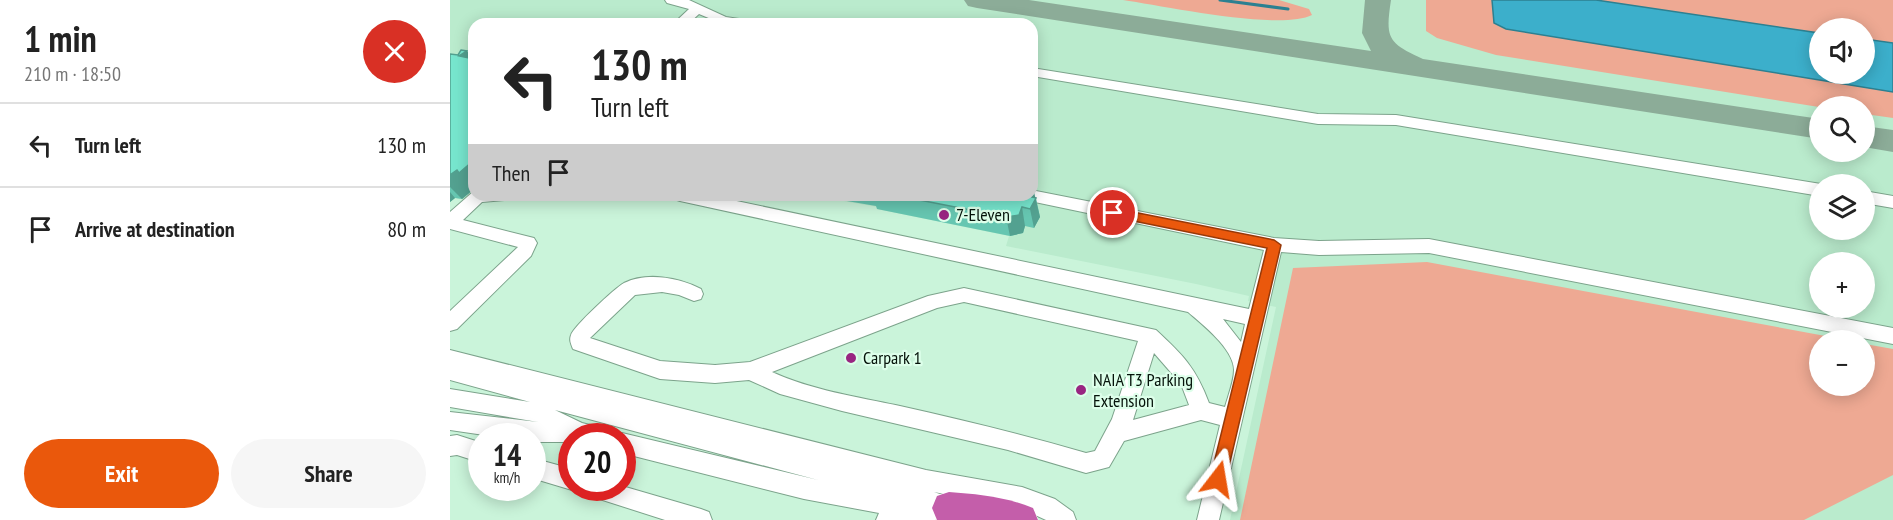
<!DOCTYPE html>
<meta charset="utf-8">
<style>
:root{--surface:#fff;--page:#f6f6f6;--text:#222;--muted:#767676;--line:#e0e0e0;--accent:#ea580c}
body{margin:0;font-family:"PT Sans Narrow",sans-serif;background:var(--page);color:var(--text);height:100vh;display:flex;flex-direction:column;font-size:22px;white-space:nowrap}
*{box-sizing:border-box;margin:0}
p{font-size:20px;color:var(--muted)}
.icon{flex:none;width:33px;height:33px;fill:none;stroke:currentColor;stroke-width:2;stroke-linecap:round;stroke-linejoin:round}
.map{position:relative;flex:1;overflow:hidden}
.details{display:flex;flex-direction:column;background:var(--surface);width:450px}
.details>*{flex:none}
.hud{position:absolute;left:18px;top:18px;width:570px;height:183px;border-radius:18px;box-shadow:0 3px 15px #0003;background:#fff;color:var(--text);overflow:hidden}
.buttons{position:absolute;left:1359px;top:18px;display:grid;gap:12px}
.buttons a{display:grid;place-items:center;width:66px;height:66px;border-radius:50%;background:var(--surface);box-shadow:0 3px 15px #0003;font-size:30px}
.speed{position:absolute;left:18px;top:423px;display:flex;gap:12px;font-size:30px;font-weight:700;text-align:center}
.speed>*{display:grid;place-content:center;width:78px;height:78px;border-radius:50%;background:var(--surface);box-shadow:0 3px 15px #0003;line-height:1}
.speed small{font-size:15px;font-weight:400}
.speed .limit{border:9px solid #d22;background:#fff;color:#111}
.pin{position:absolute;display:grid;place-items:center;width:51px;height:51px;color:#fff;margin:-26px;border:3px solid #fff;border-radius:50%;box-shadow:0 2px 6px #0007}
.me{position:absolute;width:66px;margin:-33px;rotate:14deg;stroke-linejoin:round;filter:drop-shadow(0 0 4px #0008)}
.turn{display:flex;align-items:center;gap:21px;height:126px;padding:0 24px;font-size:27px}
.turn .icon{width:78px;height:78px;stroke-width:2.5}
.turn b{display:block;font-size:42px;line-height:51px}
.then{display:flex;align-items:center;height:57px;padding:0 24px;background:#0003;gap:12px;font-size:22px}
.round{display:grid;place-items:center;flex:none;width:63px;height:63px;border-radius:32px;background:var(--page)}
.overview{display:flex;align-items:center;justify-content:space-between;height:102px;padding:0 24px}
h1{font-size:36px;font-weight:700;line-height:45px}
.cta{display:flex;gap:12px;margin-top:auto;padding:12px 24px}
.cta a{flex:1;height:69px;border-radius:36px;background:var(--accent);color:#fff;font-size:24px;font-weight:700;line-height:69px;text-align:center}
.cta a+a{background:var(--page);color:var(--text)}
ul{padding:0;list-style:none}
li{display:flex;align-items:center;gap:18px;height:84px;padding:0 24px;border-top:2px solid var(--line)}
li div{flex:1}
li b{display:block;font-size:22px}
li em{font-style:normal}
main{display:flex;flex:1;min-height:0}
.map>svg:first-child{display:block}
</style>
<main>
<section class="details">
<div class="overview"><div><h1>1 min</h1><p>210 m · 18:50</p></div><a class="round" style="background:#d93025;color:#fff"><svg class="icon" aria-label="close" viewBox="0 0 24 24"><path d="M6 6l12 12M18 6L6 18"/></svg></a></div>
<ul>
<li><svg class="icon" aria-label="left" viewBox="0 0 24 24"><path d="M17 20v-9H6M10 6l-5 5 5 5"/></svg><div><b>Turn left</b></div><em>130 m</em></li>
<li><svg class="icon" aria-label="arrive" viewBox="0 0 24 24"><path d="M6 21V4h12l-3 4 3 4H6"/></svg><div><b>Arrive at destination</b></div><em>80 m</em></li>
</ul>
<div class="cta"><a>Exit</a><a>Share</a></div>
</section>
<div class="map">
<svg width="1443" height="520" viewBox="0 0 1443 520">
<rect width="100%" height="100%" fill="#caf4da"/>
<path fill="#baebcd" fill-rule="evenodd" d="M0,0H1443V520H780L826,307L798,301L799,296L746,284L556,246L559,236L427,209L428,207L359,195H582V24H24V194L17,200L5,198L0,202ZM1370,28H1414V74H1370ZM1370,106H1414V152H1370ZM1370,184H1414V230H1370ZM1370,262H1414V308H1370ZM1370,340H1414V386H1370Z"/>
<path fill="#eea993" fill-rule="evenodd" d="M673,0H829L859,9L862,15C830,31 714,6 673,0Z
M976,0H1443V118L1415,114L1414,106L1369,107L1046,55L987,38L976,31ZM1370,28H1414V74H1370Z
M977,262L1397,340H1370V386H1414L1415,344L1443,349V475L1354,520H790L843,268Z"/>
<path fill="#3cafcb" stroke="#2c8091" stroke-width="1.5" d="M1042,0H1146L1369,33L1370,74H1414L1415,39L1443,43V92L1056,29L1044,23Z"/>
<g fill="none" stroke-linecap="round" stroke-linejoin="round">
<path stroke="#2c8091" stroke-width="3" d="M770,0L838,9"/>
<path fill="#8cac98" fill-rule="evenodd" d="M514,0H579L921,51L912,33L915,0H941C935,39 938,43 973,59L1370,119V139L527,8L518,6Z
M1414,126L1443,130V152L1414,147Z"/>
<defs>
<path id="minor" d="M215,0H239L276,17L302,21L304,24H273L249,14L238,24H223L239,9L217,3Z
M582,68L868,114L946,115L1371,184H1370V196L946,125L868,124L582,76Z
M24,191V195H69L67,199L32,202L13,220L84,238L87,243L81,256L7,329L0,331V311L68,247L0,229V212Z
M586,191L824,238L869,241L979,239L1443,328V344L979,253L869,255L831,252L769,520H747L770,425L751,420L674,441L659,467L636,473L558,450L392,411L330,394L299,380L265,383L210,379L123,349C121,344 119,340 121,335C123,327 165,288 174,283C196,272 229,277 251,289L253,294L251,299L244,301L229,295L212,292L185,295L140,338L210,361L265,365L300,362L478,296L514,288L706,330C733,355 746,368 759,403L775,407C778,396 784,381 784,370C784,349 752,324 738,312L230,201L224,199L222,195H258L799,309L814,250L580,201L579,195ZM514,302L688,341L662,419L645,451L636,453C574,435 513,420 450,406C408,397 361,390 322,372L487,308ZM773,319L795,324L791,342ZM704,353L731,384L739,405L683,420Z
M1414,191L1443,196V208L1414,203Z
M0,350L476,470L572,487L605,499L623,512L626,520H596L572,509L484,492L507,500L510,508L507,516L485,520H426L429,513L354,499L172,453V436H164L172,433L368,480L105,410L132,423L156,429L158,436H122V442H82V436H41L0,430V412L88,422L0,407V389L80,402L0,380Z
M7,435L32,443V463L7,455L0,456V436Z
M82,458L122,469V488H129L122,490L82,478Z
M172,486L251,509L259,512L262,520H215L137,495L134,488H172Z"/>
<path id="highway" d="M499,492C528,494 556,497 583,508L588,520H487L482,508L487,496Z"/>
</defs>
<use href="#minor" stroke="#7ca38b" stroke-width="2"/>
<use href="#highway" stroke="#fff" stroke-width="1"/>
<use href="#minor" fill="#fff" fill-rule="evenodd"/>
<use href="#highway" fill="#c45eaa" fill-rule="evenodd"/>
</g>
<path fill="#66c6b1" d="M0,54L24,59V189L12,199L5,198L0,202Z
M362,195H582L586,198L590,217L584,228L575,226L573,233L560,236L427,209L426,206Z"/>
<path fill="#53a190" d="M17,51L24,60L9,56Z
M24,160V189L12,199L0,187V175L7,170Z
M0,192L5,198L0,202Z
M584,192L590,217L584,228L580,209L582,197Z
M572,207L575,226L573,233L560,236L556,217Z"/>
<path fill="#77e6ce" stroke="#53a190" stroke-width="1.5" d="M11,50L17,51L9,56L24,59V160L9,173L7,170L0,175V54L8,55Z
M582,192H584L582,197L586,198L580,209L572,207L569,215L556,217L444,195H582Z"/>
<path fill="#ea580c" stroke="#983908" stroke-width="1.5" d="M663,208L824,240L831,245L776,479L774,485L768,487L762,485L760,479L817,248L659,216L657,213L659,209Z"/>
<g fill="#992581" stroke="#ddffea" stroke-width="2">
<circle cx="494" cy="215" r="6"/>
<circle cx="401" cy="358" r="6"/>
<circle cx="631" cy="390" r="6"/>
</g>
<g text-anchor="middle" stroke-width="4.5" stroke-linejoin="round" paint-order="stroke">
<g font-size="18" fill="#05130a" stroke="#ddffea" text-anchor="start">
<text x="506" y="221">7-Eleven</text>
<text x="413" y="364">Carpark 1</text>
<text x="643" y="386">NAIA T3 Parking<tspan x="643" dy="21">Extension</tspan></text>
</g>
</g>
</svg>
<div class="buttons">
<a><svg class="icon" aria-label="sound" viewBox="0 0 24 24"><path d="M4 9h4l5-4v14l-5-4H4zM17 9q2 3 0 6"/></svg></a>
<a><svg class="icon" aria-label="search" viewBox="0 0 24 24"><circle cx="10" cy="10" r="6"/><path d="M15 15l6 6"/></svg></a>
<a><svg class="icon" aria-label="layers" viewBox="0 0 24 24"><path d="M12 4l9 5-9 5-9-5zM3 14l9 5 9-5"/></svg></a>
<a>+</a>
<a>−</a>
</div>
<div class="speed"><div>14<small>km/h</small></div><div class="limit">20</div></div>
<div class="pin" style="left:663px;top:213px;background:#d93025"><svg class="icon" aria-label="arrive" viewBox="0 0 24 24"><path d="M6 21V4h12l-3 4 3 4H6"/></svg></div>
<svg class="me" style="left:768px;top:479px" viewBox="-20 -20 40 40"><path d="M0-17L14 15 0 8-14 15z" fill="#ea580c" stroke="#fff" stroke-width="4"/></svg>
<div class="hud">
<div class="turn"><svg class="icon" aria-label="left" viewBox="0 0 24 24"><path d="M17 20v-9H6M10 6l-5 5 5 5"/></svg><div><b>130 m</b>Turn left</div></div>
<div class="then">Then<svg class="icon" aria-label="arrive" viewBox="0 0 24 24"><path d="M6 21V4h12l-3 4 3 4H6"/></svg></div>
</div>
</div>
</main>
